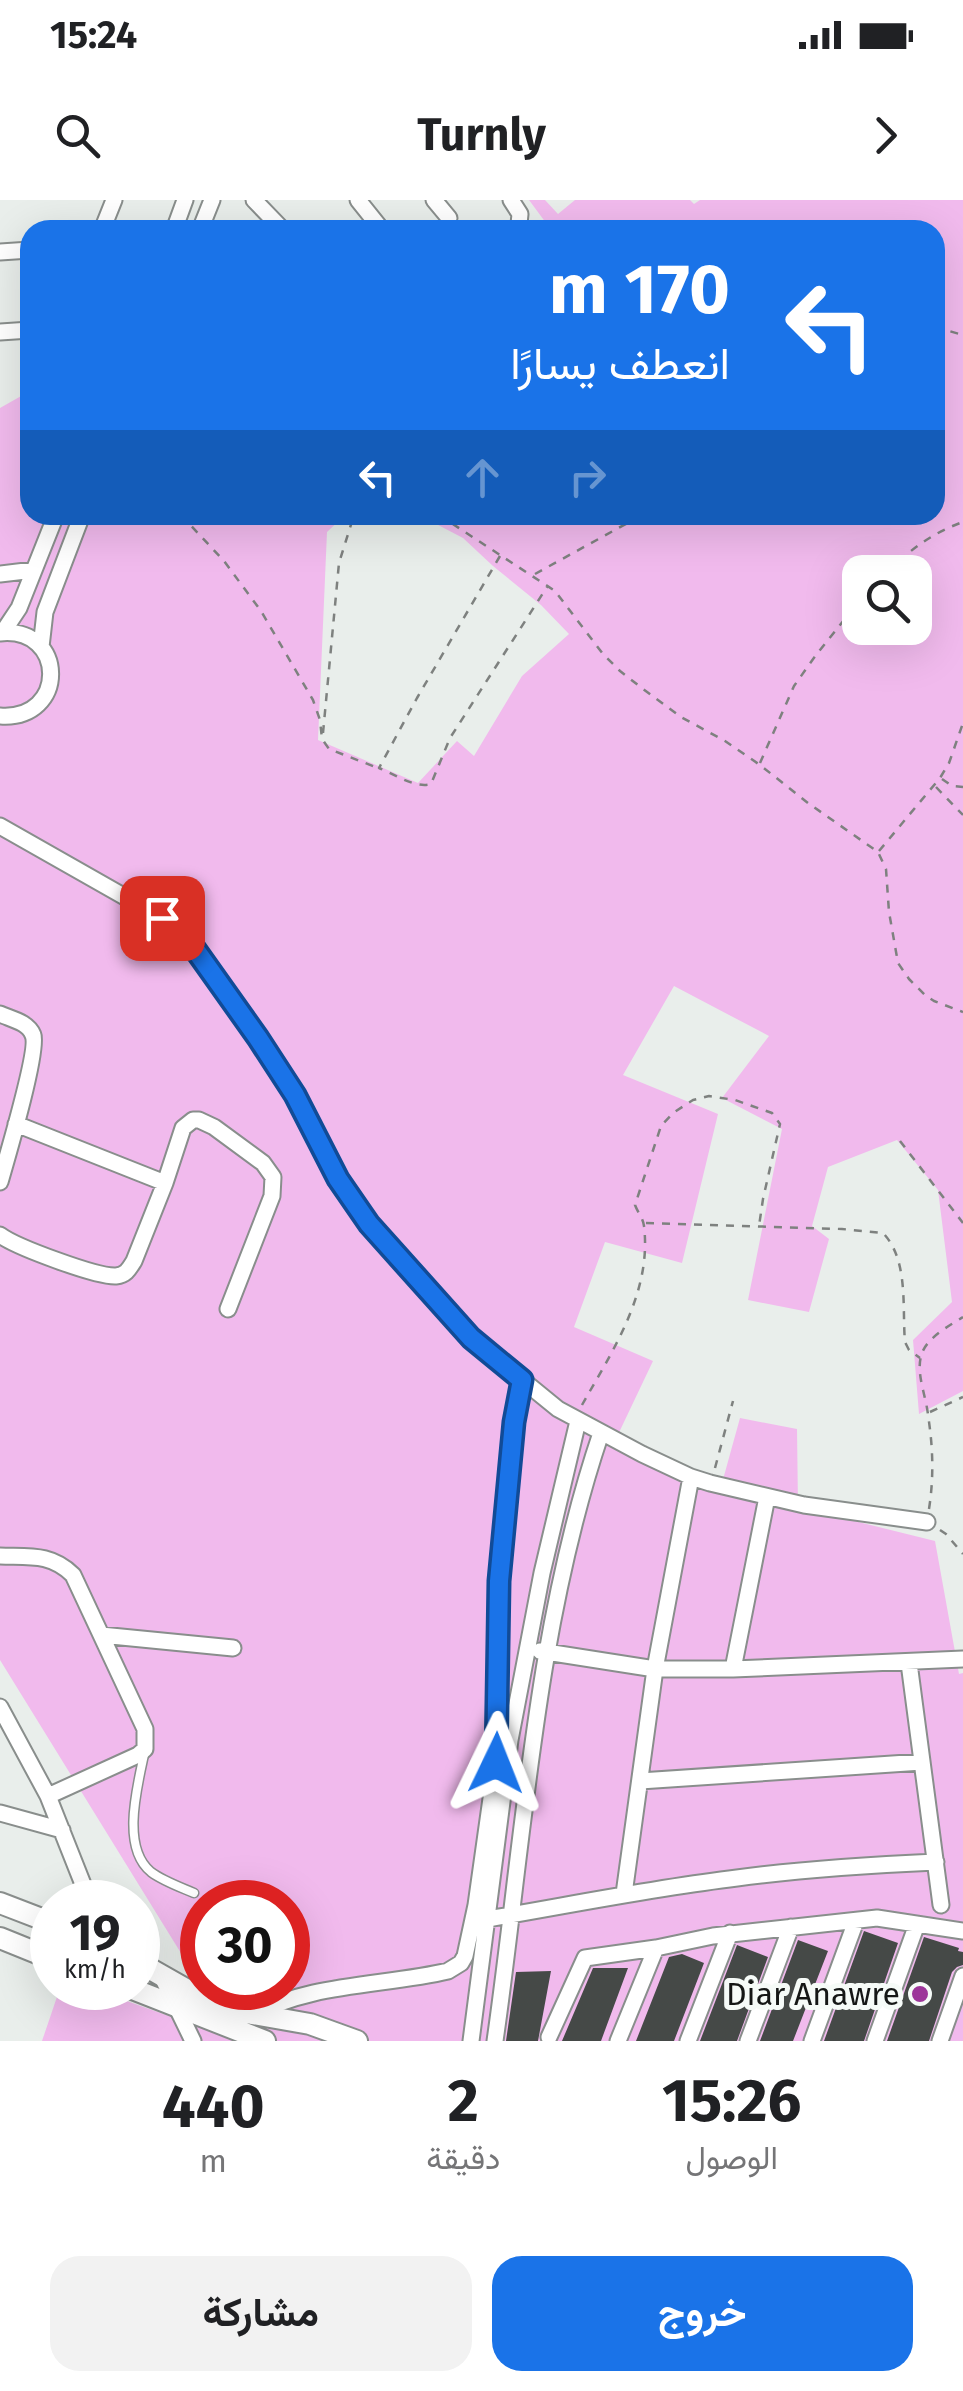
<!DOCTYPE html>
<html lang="ar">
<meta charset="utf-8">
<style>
:root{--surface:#fff;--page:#f2f2f2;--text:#202124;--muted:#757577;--accent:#1a73e8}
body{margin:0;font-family:"Fira Sans",Vazirmatn,sans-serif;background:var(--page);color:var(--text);direction:rtl;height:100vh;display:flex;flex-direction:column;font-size:38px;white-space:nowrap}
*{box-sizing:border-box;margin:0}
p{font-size:32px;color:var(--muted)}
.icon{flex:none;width:55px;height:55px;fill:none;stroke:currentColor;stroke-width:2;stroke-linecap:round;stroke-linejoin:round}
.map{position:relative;height:1841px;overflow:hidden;direction:ltr}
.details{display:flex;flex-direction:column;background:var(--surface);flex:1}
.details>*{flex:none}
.hud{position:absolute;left:20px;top:20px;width:925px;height:305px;border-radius:30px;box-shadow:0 10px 40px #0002;direction:rtl;background:#1a73e8;color:#fff;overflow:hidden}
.controls{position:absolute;left:842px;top:355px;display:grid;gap:20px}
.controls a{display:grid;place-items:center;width:90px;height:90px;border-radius:20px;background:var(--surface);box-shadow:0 10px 40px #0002;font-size:50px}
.speed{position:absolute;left:30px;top:1680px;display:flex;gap:20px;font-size:50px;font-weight:700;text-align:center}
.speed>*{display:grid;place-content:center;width:130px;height:130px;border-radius:50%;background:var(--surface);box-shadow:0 10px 40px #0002;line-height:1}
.speed small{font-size:25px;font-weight:400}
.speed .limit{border:15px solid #d22;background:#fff;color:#111}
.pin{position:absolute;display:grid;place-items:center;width:85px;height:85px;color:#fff;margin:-42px;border-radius:20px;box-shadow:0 5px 15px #0006}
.me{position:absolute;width:110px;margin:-55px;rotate:2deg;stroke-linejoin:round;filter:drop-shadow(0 0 8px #0008)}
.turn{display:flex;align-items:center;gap:35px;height:210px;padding:0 50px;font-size:45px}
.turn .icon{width:130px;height:130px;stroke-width:2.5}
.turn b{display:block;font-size:70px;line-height:85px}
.lanes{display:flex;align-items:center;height:95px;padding:0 50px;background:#0003;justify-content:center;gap:50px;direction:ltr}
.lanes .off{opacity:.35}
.eta{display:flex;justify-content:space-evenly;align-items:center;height:170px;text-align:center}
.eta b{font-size:60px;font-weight:700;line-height:70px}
.cta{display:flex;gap:20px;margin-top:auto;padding:20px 50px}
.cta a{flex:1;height:115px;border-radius:30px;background:var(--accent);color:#fff;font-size:40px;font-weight:700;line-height:115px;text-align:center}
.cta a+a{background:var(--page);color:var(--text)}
.status{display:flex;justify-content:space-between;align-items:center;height:70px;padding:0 50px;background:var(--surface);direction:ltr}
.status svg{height:28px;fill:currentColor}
header{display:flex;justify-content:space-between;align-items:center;height:130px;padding:0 50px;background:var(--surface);font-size:45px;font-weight:700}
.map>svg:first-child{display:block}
</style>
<div class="status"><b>15:24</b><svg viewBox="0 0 49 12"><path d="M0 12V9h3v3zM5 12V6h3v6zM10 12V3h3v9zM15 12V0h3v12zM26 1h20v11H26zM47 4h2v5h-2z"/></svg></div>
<header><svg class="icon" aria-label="forward" viewBox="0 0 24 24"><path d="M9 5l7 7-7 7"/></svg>Turnly<svg class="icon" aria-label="search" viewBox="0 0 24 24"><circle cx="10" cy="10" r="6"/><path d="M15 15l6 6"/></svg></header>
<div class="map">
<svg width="963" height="1841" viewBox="0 0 963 1841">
<rect width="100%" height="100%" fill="#e9eeeb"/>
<path fill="#f1baed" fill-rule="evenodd" d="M529,0H545L558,14L575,0H690L694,4L700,0H963V1191L919,1214L913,1140L952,1102L938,990L897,940L828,967L812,1026L829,1039L809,1112L748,1100L782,929L722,898L769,836L674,786L623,875L718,914L682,1063L605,1042L574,1127L653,1161L614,1243L719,1294L740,1218L797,1229L798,1307L935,1341L959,1474L963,1473V1841H42L60,1788H90L234,1839L0,1460V208L30,191V315H345L327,332L318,540L418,583L457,541L474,556L522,476L569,434L541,405L493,366L463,338L419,315H935V30H545L549,27ZM860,372H915V428H860ZM202,1702H288V1788H202Z"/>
<path fill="#454947" d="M864,1731L898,1743L864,1841H824Z
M924,1737L959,1748L958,1751L963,1752V1765L957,1767L952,1772L929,1841H887Z
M798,1740L828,1751L793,1841H760Z
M737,1745L768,1757L737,1841H700Z
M682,1754L704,1763L674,1841H636L669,1757Z
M593,1768H628L601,1841H562Z
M551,1771L538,1841H506L516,1772Z"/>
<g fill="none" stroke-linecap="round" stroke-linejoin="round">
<defs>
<path id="service" d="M145,1550C138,1584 120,1647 151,1672C163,1681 180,1687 194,1693"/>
<path id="minor" d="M254,0L283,30
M358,0L382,30
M434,0L449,18
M511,0L520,14L519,24L514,30
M102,30L114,0
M174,30L185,0
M200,30L212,0
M0,52L30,50
M0,132L30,130
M0,374L34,370
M3,432L19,408L56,315
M0,433C67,426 68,521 0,516
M41,447L45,412L82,315
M0,626L162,718L192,745L295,895L324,955L351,1001L369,1024L471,1138L558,1209L642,1254L691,1277L710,1283L804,1305L927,1322
M0,814C11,819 28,822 33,835C39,849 6,961 0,982
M16,924L165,983
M0,1035C16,1047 97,1077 116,1076C126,1075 129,1069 134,1061L165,983L183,928L193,920H199L214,927L263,963L273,977L272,996L228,1109
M0,1356C29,1357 51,1353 73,1375L145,1529V1549L138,1555L48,1596
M101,1435L233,1448
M540,1451L655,1469H733L963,1459
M909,1463L941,1705
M733,1469L767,1297
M0,1507L48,1596L90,1702
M640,1581L922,1562
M0,1613L62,1630
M624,1694L655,1469L691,1277
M487,1719C570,1705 653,1688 737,1678C803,1669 869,1665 936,1662
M161,1775L193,1841
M252,1816C308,1783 385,1786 448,1771L461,1763L465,1756L476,1705L496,1563L499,1381L515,1222L522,1180
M549,1837L585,1758L656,1748
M471,1841L510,1540L542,1373L578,1221
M495,1841C524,1638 535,1428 601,1233
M618,1841L656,1748L713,1736L877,1718L963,1731
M688,1841L730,1733
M748,1841L791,1727
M812,1841L856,1721
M875,1841L917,1724
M940,1841L963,1776"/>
<path id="tertiary" d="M0,1703L52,1723
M0,1738L52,1759
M138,1762L219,1808L310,1824L357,1841
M130,1788L265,1841"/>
</defs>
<use href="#service" stroke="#898e8c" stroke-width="11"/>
<use href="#minor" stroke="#898e8c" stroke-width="19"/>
<use href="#tertiary" stroke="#898e8c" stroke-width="24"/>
<path stroke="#7e817f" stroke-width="2.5" stroke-dasharray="8 8" stroke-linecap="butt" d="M935,127L963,135
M181,315L224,361L261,411L313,500L320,520L322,539L329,549L378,568
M439,315L555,391L603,454L620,471L643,489L681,517L725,541L760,565L808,603L878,652L886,669L889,712L898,763L909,779L925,795L934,801L963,812
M500,356L417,498L379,568C394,574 416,589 431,584L450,538L547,387
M887,372C910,350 932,333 963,322
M535,374L642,315
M323,533L339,363L354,315
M760,563L794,486L816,455L860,400
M942,579L952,586L963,587
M936,587L963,615
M879,651L940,578L949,563L963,523
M900,941L963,1023
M646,1023L842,1029L883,1033C909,1060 902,1108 905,1142L909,1150L920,1158
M582,1205C613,1150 652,1092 644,1026C643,1018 638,1013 635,1005L661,926L673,913L693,900L709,896L735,900L772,913L780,924L763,999L759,1026
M930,1212L963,1197
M715,1268L733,1201
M929,1309C934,1277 933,1247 928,1215C926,1195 915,1172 922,1153C928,1137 949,1126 963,1117
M940,1330L946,1334L963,1354"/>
<use href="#service" stroke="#fff" stroke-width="8"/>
<use href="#minor" stroke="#fff" stroke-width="15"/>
<use href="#tertiary" stroke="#fff" stroke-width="20"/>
</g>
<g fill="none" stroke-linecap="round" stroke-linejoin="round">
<defs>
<path id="route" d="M162,718L192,745L258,838L295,895L338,979L369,1024L471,1138L522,1180L514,1222L499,1381L496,1563"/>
</defs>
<use href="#route" stroke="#114b97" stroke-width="25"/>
<use href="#route" stroke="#1a73e8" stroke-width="18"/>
</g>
<circle fill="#9d369a" stroke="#f6fbf8" stroke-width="4" cx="920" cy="1794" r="10"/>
<g text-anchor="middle" stroke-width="10" stroke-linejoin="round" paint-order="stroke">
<g font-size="32" fill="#151716" stroke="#f6fbf8" text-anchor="end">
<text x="900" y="1805">Diar Anawre</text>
</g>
</g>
</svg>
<div class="controls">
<a><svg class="icon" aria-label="search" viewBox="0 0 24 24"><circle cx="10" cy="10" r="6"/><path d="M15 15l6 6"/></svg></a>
</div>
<div class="speed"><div>19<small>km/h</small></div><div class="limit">30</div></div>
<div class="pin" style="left:162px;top:718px;background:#d93025"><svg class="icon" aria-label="arrive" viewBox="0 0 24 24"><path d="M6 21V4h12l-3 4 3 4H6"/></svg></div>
<svg class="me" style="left:496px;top:1563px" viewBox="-20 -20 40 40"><path d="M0-17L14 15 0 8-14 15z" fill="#1a73e8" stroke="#fff" stroke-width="4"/></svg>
<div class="hud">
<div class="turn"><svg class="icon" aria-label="left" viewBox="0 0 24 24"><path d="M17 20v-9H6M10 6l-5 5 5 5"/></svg><div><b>170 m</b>انعطف يسارًا</div></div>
<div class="lanes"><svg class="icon" aria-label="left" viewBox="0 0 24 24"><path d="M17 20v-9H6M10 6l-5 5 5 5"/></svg><svg class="icon off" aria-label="ahead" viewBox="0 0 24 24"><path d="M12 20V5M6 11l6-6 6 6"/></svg><svg class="icon off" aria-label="right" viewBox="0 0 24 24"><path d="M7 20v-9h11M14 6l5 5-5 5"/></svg></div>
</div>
</div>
<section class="details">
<div class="eta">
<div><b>15:26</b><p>الوصول</p></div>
<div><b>2</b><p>دقيقة</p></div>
<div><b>440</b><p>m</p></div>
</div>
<div class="cta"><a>خروج</a><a>مشاركة</a></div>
</section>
